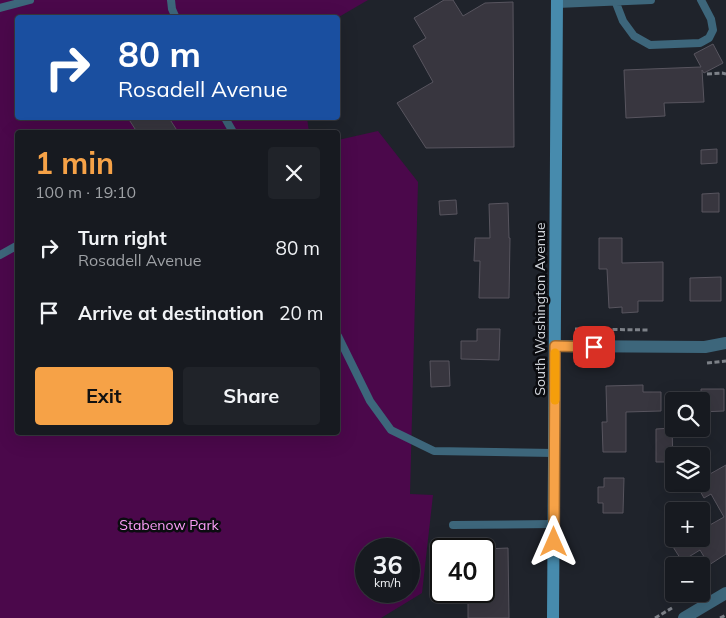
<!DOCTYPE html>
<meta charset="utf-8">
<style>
:root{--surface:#171a20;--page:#202329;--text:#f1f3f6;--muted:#9ea1a5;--line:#36383e;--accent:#f6a247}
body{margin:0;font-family:Mulish,sans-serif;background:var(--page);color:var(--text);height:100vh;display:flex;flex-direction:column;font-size:19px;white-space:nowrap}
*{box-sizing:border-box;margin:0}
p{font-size:16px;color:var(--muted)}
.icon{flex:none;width:28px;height:28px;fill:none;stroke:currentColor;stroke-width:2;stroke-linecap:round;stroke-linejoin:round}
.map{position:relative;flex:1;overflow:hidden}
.side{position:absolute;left:15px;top:130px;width:325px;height:305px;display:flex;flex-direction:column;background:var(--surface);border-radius:5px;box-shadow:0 5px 20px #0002,0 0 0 1px var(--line)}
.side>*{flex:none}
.guide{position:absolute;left:15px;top:15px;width:325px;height:105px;border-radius:5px;box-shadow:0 5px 20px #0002,0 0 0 1px var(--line);background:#1a4fa0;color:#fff;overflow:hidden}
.controls{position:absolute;left:665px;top:392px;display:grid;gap:10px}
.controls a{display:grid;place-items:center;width:45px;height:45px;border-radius:5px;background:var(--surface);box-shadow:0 5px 20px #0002,0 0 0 1px var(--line);font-size:25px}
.speed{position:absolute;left:355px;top:538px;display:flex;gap:10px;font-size:25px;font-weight:700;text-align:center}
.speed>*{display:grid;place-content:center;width:65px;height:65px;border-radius:50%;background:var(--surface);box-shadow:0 5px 20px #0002,0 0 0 1px var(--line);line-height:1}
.speed small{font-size:12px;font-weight:400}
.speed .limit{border:2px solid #111;border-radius:8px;background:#fff;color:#111}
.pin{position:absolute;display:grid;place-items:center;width:42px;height:42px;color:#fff;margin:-21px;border-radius:10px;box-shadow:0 2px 8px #0006}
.me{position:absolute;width:55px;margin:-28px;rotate:0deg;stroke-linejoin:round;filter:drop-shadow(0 0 4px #0008)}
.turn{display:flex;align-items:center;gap:18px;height:105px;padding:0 20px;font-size:22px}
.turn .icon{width:65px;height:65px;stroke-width:2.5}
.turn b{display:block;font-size:35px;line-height:42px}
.round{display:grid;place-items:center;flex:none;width:52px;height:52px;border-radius:5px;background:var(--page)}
.head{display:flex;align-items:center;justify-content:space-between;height:85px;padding:0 20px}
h1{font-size:30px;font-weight:700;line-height:38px;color:var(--accent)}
.button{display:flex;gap:10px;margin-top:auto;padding:10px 20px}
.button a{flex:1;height:58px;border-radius:5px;background:var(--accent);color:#111;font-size:20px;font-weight:700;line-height:58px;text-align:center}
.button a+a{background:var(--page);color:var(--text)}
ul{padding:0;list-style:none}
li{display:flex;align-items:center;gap:15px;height:65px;padding:0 20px}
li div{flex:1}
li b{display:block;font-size:19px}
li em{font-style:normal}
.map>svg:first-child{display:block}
</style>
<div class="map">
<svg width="726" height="618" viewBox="0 0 726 618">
<rect width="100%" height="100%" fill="#1f232b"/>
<path fill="#4b084b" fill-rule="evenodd" d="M0,0H368L337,18H18V118H307L309,132H18V432H338V140L378,131L418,182L410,494L433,495L422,593L381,618H0ZM366,549H409V591H366Z"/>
<path fill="#38363f" stroke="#58555f" d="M444,0H453L463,16L485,3L513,2L514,147L426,148L397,103L433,82L413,46L426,38L414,18Z
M713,44L723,63L704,73L702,70L704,102L664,103L665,116L626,118L624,70L701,67L694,54Z
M128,118H169L178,132H137Z
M717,149V163L701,164V150Z
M719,193V212H702V194Z
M456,200L457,214L440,215L439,201Z
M508,203L509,238H510L509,298H479L480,261H474L475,238H490L489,204Z
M599,238H622V263L663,262V301H638V312L622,313V307L609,308L607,269H599Z
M721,277V301H690V278Z
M477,329H500L499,360L461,359V341H477Z
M430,361H449L450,386L431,387Z
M643,385V392H661V411L626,412V452H603L602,422H607L606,386Z
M701,389H724V411L701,412Z
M672,428L673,462H656V429Z
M726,465V554L709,565L700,550L682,561L668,539H701V530L724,517L711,494L704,498L696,484H701V479Z
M604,478H624L623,513H603V503H598V487H604Z
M508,548L509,618H468V591H484V549Z"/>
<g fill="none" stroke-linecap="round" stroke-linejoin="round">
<path stroke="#7d8188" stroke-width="3" stroke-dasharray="5 2.5" stroke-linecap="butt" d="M707,74L722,73L726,74
M575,329L650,330
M575,363H606
M707,363L726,361
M655,618L672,608
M720,618L726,615"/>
<path stroke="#3d667b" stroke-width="8" d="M171,0L172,9L176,18
M616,3L623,21L634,36L650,45L700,43L709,38L713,30L711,19L701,0
M557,4L651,0
M0,8L30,0
M225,118L233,132
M0,255L18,245
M338,336L370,401L391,430L434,451L554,453
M453,525L554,524"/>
<path stroke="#3d667b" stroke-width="12" d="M555,346L705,347L726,343
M684,618L726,593"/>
<path stroke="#478bad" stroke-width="12" d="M553,618L557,0"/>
</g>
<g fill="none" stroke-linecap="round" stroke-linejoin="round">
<defs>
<path id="route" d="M554,542L555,346L594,347"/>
</defs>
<use href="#route" stroke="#a0692e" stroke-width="12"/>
<use href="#route" stroke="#f6a247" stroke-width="9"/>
<path stroke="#f59e0b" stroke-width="9" d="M555,400V353"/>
</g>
<g text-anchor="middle" stroke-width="5" stroke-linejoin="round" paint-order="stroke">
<g font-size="14" fill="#d0d3d9" stroke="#0b0c10">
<text transform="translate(540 309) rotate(-90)" y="5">South Washington Avenue</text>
</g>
<g font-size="14" fill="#fd9ff9" stroke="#0b0c10">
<text x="169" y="530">Stabenow Park</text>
</g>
</g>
</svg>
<div class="controls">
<a><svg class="icon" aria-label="search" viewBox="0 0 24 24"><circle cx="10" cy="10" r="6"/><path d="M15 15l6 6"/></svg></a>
<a><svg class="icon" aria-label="layers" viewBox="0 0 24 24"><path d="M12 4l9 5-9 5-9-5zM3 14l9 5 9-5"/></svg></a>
<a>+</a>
<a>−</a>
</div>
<div class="speed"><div>36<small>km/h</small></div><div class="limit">40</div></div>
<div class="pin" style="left:594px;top:347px;background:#d93025"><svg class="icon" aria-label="arrive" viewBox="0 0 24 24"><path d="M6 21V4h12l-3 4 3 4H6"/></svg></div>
<svg class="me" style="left:554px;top:542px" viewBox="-20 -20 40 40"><path d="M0-17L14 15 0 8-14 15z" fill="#f6a247" stroke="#fff" stroke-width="4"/></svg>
<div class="guide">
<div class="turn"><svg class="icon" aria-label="right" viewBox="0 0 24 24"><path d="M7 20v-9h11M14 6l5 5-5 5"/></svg><div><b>80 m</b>Rosadell Avenue</div></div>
</div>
<section class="side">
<div class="head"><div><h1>1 min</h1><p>100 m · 19:10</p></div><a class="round"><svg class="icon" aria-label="close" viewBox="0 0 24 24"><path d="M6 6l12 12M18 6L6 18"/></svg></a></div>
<ul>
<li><svg class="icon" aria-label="right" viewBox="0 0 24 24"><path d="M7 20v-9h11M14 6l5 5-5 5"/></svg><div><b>Turn right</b><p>Rosadell Avenue</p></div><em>80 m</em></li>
<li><svg class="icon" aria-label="arrive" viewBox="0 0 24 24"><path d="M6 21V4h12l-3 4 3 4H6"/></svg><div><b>Arrive at destination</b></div><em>20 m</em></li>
</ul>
<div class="button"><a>Exit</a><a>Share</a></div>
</section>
</div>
